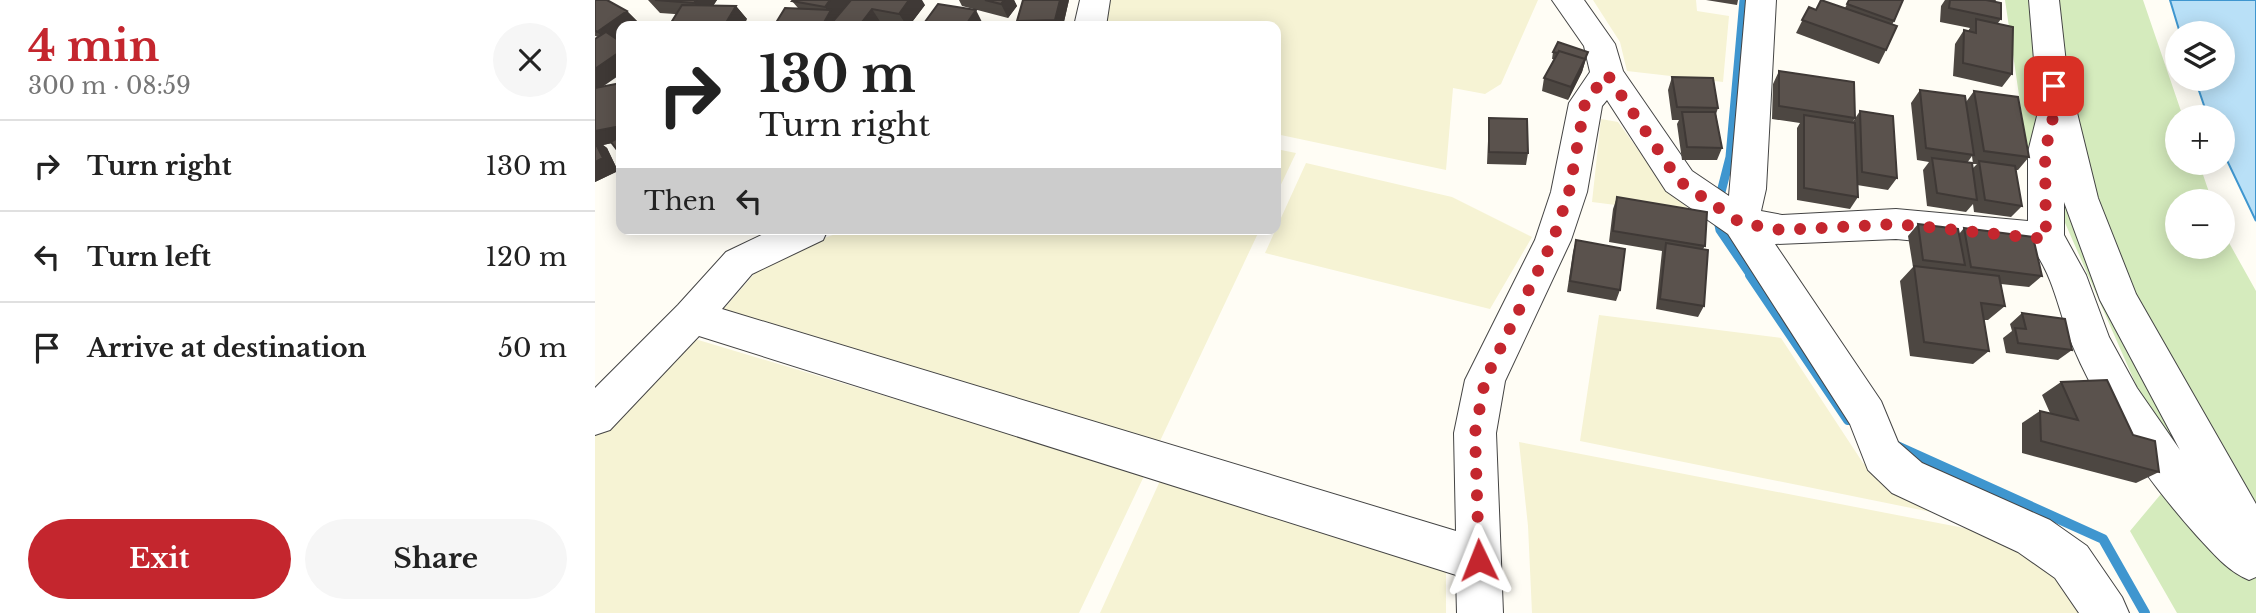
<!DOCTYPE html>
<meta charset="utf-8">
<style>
:root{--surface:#fff;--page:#f6f6f6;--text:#222;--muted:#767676;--line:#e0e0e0;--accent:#c4262e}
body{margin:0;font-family:"Libre Baskerville",serif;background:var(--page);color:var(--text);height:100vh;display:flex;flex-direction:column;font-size:26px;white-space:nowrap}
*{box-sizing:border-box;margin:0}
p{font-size:23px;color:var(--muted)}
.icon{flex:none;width:38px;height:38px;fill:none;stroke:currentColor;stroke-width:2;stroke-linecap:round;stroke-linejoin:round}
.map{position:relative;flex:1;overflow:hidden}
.side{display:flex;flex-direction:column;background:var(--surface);width:595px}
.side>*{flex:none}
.top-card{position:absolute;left:21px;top:21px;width:665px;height:214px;border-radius:14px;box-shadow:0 4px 18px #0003;background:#fff;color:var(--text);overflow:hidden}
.tools{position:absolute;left:1570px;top:21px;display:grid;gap:14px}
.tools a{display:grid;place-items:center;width:70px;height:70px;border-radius:50%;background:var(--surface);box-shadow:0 4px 18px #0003;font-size:35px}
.pin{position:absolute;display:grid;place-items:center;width:60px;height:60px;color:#fff;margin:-30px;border-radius:14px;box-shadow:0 4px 10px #0006}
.me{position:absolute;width:77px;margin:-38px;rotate:358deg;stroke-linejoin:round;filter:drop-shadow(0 0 5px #0008)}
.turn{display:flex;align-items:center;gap:24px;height:147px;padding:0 28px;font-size:32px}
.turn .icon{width:91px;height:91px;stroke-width:2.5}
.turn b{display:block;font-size:49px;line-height:60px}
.then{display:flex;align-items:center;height:66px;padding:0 28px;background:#0003;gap:14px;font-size:26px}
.round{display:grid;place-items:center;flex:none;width:74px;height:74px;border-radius:37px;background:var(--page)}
.overview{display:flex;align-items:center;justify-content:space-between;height:119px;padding:0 28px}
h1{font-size:42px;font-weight:700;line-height:52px;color:var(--accent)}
.cta{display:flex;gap:14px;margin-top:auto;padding:14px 28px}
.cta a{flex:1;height:80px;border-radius:42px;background:var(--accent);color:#fff;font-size:28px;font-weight:700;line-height:80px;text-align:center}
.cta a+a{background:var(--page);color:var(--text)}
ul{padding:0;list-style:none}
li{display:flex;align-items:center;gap:21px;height:91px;padding:0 28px;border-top:2px solid var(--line)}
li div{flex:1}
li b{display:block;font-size:26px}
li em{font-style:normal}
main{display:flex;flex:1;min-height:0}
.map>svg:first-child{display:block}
</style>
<main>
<section class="side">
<div class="overview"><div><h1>4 min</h1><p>300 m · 08:59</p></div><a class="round"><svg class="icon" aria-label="close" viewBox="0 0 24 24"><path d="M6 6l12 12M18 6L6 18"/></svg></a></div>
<ul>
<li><svg class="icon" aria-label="right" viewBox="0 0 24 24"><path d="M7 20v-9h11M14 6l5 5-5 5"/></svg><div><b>Turn right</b></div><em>130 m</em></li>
<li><svg class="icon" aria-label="left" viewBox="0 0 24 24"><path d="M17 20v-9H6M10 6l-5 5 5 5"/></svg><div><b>Turn left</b></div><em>120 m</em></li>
<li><svg class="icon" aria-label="arrive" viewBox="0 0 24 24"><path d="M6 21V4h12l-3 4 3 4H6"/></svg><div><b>Arrive at destination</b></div><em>50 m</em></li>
</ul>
<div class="cta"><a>Exit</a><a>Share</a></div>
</section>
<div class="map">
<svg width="1661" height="613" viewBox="0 0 1661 613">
<rect width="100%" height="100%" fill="#fffdf5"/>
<path fill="#f6f3d4" d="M511,0H943L906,84L890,94L858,88L851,170L681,134V26H506Z
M998,0H1101L1102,11L1134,16L1128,82L1032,71L1025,42Z
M1006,119L1023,122L1071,188L1100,215L997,202Z
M681,149L701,153L681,195Z
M711,163L857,197L937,237L895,309L670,253Z
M254,229H665L565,441L126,312L167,265L205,247Z
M1004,315L1186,338L1268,463L1341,513L985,441Z
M90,336L550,474L484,613H0V428Z
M924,442L1395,533L1439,551L1492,613H937L933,526Z
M569,472L851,560V613H505Z"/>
<path fill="#d5ebbd" d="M1410,0H1548L1588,117H1582V163H1604L1617,201H1582V247H1628V232L1661,291V613H1582L1535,531L1581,476L1467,216L1435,170Z"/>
<path fill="#b9e0f7" stroke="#3f96cf" stroke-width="2" d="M1575,0H1661V221L1628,152V117H1613L1600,79H1628V33H1585Z"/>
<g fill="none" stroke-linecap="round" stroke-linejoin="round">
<path stroke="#3f96cf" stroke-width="9" d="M1124,200L1135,157L1149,0
M1122,215L1125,230L1157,277"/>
<path stroke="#3f96cf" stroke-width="10" d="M1155,275L1253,420
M1302,446L1508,539L1550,613"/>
<defs>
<path id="minor" d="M485,0H515L511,26H479Z
M957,0H989L1020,44L1028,71L1097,171L1134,196L1151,0H1181L1171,189L1166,211L1187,215L1301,209L1433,221V152L1446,100L1440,72L1434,0H1464L1472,72L1503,198L1541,294L1661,504V577L1654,580C1632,571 1618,553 1602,536C1550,478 1506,413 1476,342C1464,312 1459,279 1440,252L1301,239L1180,244L1286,401L1303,442L1327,463L1455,520L1492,546L1527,597L1534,613H1484L1460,578L1423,552L1297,493L1273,470L1255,424L1133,234L1071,191L1012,100L1007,106L992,192L976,240L910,381L901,433L908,613H862L861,575L104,336L15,430L0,435V388L83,305L131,252L179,229H233L228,240L157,274L127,309L861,531L859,433L870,380L940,240L956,192L974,103L995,72L989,46ZM1469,202L1505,300L1585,450L1542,388L1514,337L1491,275L1469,235Z"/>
</defs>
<use href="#minor" stroke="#444" stroke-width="2"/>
<use href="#minor" fill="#fff" fill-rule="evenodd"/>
</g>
<path fill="#4d4742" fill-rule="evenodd" d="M0,0L32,11L46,25L44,26H26V38L24,40L8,87L17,143L8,145L12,148L23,171L0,182L3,37L0,36Z
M53,0H122L118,6H141L152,19L65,13Z
M364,0H419L422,6L413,18L367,6Z
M474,0L468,26H425L422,21Z
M1111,0H1143L1142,5Z
M1254,0L1299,21L1297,25L1291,50L1284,64L1201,33L1214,7L1221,10L1250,8Z
M1350,0H1401L1400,2L1406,19L1403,23L1417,74L1407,87L1358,76L1360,44L1369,30L1373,31L1375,28L1345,22L1346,6Z
M197,1L330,5L314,26H305L203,8Z
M958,52H993L987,72L973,100L947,91L949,78L959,59H957Z
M1184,71L1260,118L1257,123L1265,111L1302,178L1293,190L1262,185L1263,197L1255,209L1202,200V128L1205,123L1177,119L1178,84Z
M1077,77L1123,108L1121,114L1127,148L1122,160H1087L1082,124L1084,120H1077L1073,90Z
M1325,90L1371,102L1379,91L1434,157L1423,170H1421L1427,206L1416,217L1379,212L1378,204L1371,212L1332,206L1328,170L1334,162L1322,160L1316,103ZM1377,156L1378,164H1382L1377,169L1372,163Z
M894,118L933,153L931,165L892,164Z
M1022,197L1110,246L1108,249L1109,306L1103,317L1061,309L1067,251L1014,242L1018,209Z
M1323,224L1364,234L1369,228L1447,276L1434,287L1406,284L1410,306L1393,320H1389L1394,351L1378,364L1315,356L1305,281L1318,267L1313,236Z
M981,240L1025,290L1021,301L972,292L978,252Z
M1427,313L1477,350L1463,360L1411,353L1408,338L1417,331L1415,324Z
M1466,382L1538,435L1564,472L1541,483L1427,453V423L1445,411L1455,413L1447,395Z"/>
<path fill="#3f3936" d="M101,0H122L111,16L99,3Z
M235,0H256L244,26H227L234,13L230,7Z
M314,0H327L330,5L314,26H312L304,14Z
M409,0H419L422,6L413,18L406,4Z
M465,0H474L468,26H463L460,20Z
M141,6L152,19L149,26H129Z
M277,9L286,23L284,26H264Z
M381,10L388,24L387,26H370Z
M32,11L46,25L44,26H26V38L16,45L2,32Z
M26,51V74L0,92V69Z
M993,52L987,72L973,100L976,87Z
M26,126V141L8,145L12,148L23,171L0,182V131Z"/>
<path fill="#5a524d" stroke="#3f3936" stroke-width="2" d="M0,0H12L32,11L2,32L0,30Z
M60,0H101L99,3Z
M198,0H235L230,7L197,1Z
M256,0H314L304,14L277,9L264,26H234Z
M390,0H409L406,4Z
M428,0H465L460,20L422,21Z
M1226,0L1302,26L1291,50L1207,20L1214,7L1221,10Z
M1254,0H1308L1299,21L1252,4Z
M1355,0H1391L1406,3V19L1354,8Z
M343,4L381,10L370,26H327Z
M87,5L141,6L129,26H74Z
M190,8L236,10L227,26H179Z
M1381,19L1418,27L1417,74L1368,63L1369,30L1381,33Z
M11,32L26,42V51L0,69V39Z
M963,42L993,52L990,59L964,51L963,53L958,52Z
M964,51L990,59L976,87L949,78Z
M1184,71L1259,82L1260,118L1184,106Z
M1077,77L1118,78L1123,108L1082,107Z
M26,83V126L0,131V88Z
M1325,90L1370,96L1379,155L1331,148Z
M1379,91L1423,97L1434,157L1389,151Z
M1265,111L1298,116L1302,178L1267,172Z
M1087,112H1120L1127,148L1092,147Z
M1209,115L1260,123L1263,197L1209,188Z
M894,118L932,119L933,153L894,152Z
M26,136V155L16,142Z
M0,142L8,158L0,162Z
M1337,158L1377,163L1382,200L1342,193Z
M1384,161L1420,166L1427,206L1390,200Z
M1022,197L1112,212L1110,246L1018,231Z
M1323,224L1363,229L1370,265L1328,260Z
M1369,228L1438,237L1447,276L1376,267Z
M981,240L1030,249L1025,290L975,281Z
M1071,243L1113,250L1109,306L1065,299Z
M1319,266L1404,276L1410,306L1386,303L1394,351L1329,342Z
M1427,313L1470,319L1477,350L1423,343L1420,328L1431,329Z
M1512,380L1538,435L1560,441L1564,472L1446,441L1445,411L1483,420L1466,382Z"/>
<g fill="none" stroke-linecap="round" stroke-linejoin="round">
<path stroke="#c4262e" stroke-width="12" stroke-dasharray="0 21.6" d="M884,560L880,433L890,380L958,240L974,192L990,103L1012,74L1084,181L1146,223L1187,230L1301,224L1451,239L1450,152L1462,100L1459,86"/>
</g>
</svg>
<div class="tools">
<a><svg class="icon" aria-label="layers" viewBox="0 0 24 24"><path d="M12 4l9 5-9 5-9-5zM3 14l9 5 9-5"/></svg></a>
<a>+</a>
<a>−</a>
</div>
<div class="pin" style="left:1459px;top:86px;background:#d93025"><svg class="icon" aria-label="arrive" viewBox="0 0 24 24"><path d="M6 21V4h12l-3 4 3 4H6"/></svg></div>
<svg class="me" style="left:884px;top:560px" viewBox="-20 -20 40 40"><path d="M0-17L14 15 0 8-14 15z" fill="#c4262e" stroke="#fff" stroke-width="4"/></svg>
<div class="top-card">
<div class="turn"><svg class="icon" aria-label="right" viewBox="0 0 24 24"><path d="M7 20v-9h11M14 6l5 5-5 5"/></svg><div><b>130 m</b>Turn right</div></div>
<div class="then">Then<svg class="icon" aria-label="left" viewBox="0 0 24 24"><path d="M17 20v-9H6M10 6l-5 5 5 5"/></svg></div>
</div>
</div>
</main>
